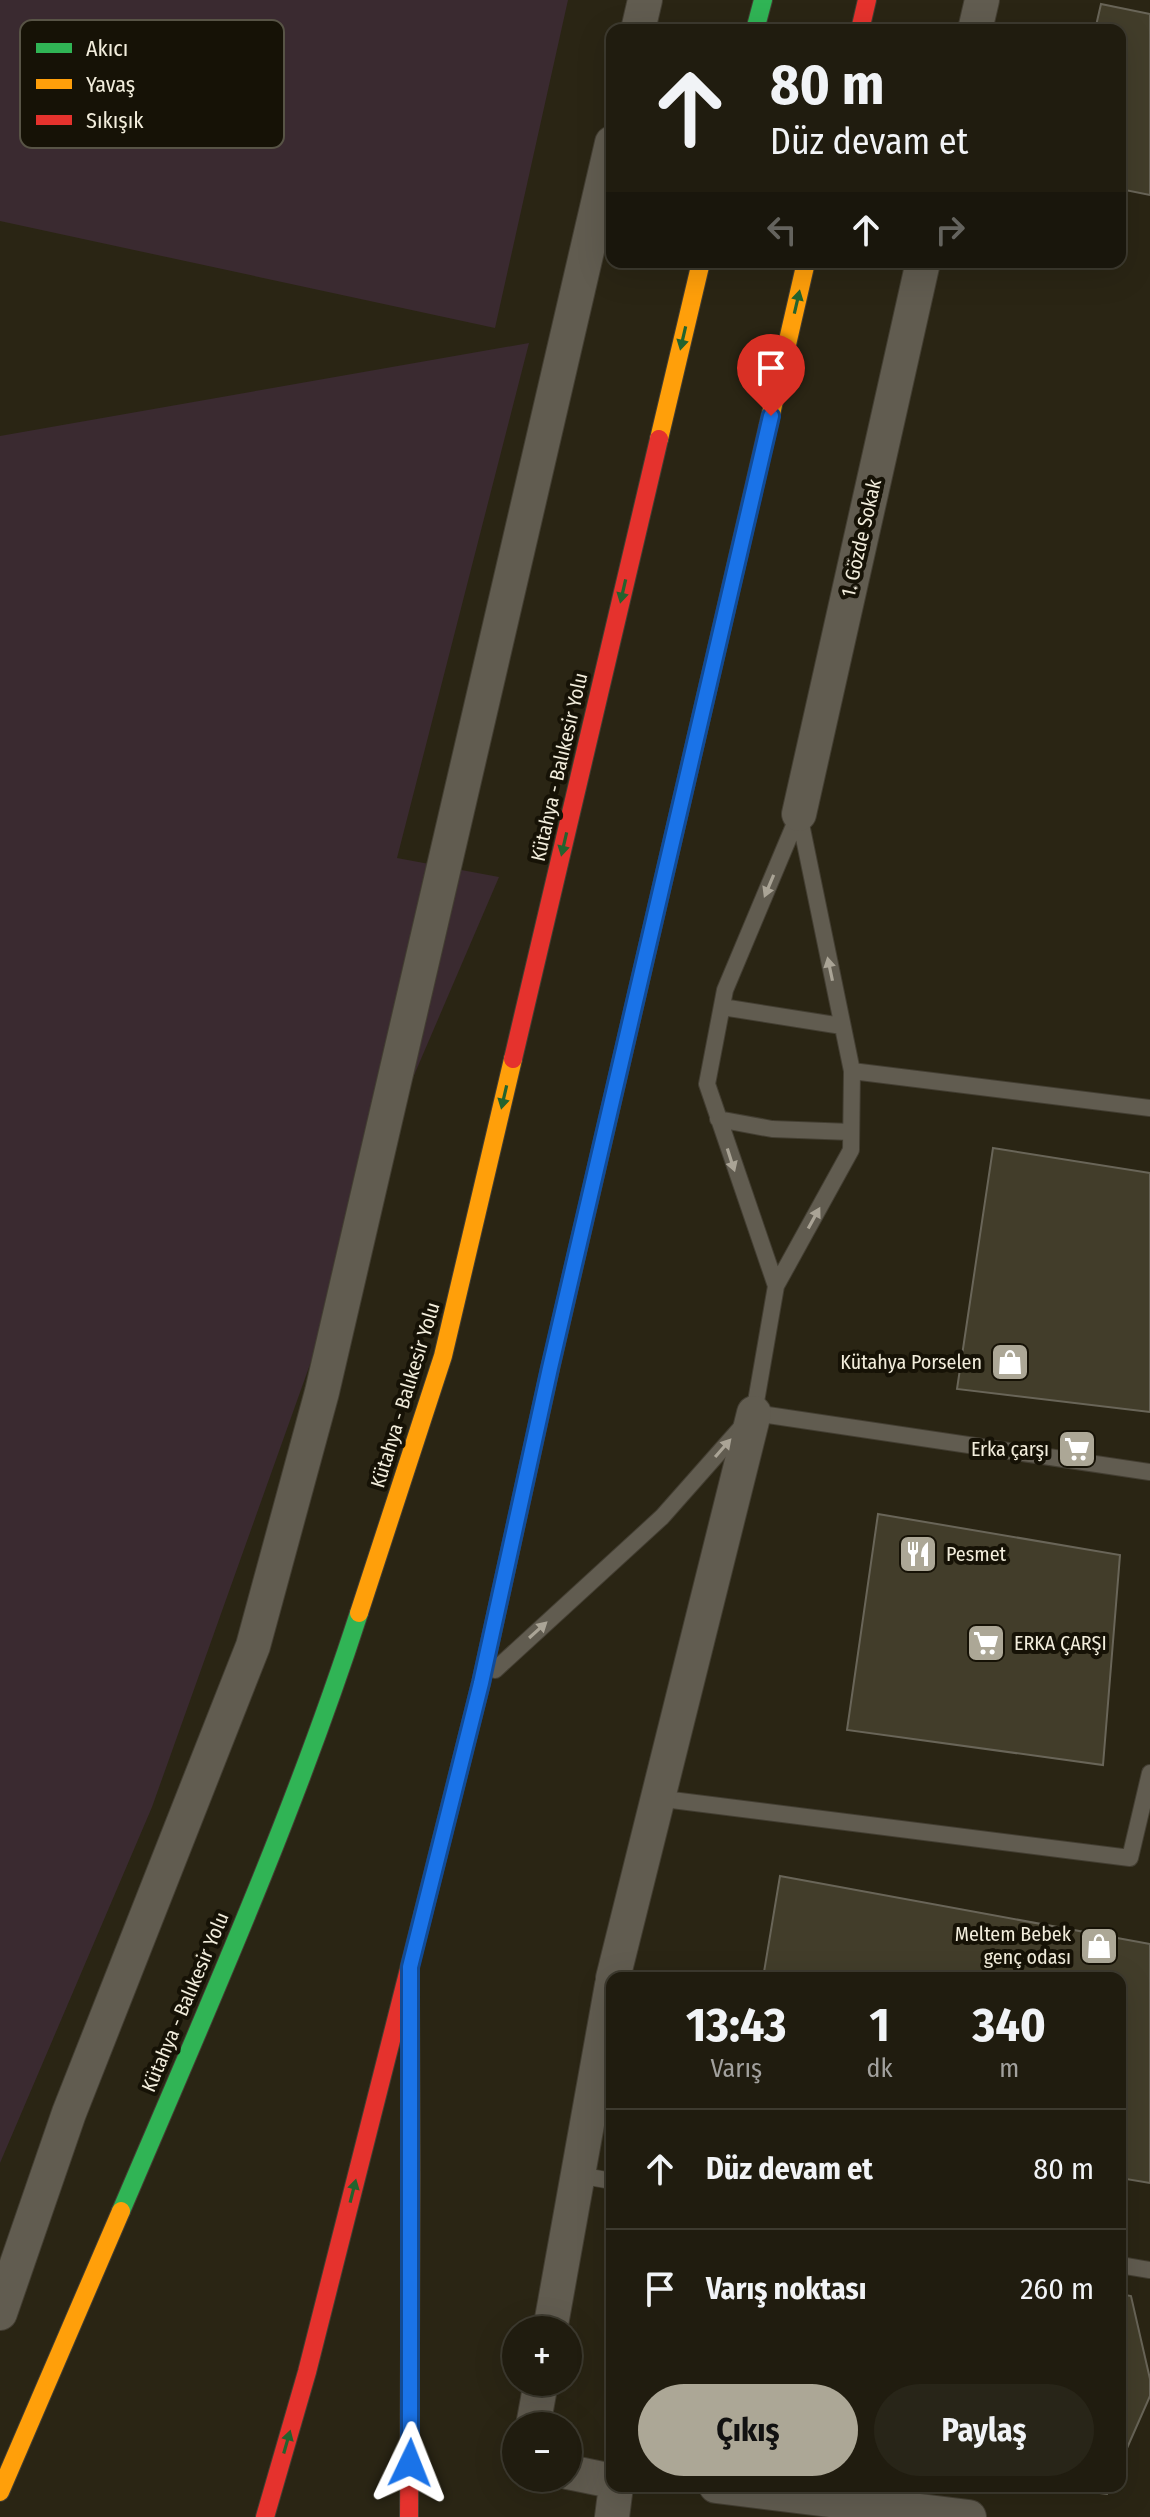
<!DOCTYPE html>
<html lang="tr">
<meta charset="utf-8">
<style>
:root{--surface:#201c0f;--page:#282518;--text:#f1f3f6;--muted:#a2a19e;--line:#3d3a2f;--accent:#aca796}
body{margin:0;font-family:"Fira Sans Condensed",sans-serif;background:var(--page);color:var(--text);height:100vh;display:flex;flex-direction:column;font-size:30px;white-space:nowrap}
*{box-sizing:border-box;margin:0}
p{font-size:26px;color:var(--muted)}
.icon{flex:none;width:44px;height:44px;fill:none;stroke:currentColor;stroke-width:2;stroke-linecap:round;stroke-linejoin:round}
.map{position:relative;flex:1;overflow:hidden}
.details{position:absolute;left:606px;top:1972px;width:520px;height:520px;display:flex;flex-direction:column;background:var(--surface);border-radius:16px;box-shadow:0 8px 32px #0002,0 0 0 2px var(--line)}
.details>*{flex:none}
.banner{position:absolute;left:606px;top:24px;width:520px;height:244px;border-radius:16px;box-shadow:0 8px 32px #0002,0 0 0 2px var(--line);background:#201c0f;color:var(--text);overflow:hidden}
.buttons{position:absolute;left:502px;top:2316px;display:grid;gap:16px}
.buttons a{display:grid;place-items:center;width:80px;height:80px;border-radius:50%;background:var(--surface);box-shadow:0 8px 32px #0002,0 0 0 2px var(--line);font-size:40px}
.pin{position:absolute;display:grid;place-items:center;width:68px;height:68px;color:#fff;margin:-82px -34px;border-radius:50% 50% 50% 0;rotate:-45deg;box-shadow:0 0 8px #0007}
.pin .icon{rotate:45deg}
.me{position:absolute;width:88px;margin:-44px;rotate:2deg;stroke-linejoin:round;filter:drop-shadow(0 0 6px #0008)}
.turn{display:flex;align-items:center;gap:28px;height:168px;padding:0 32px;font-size:36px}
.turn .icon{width:104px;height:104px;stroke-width:2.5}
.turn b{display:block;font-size:56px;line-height:68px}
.lanes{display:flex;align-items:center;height:76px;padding:0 32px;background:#0003;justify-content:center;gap:40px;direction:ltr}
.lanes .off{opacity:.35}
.eta{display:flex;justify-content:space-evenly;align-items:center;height:136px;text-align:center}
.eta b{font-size:48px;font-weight:700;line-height:56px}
.button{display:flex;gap:16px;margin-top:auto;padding:16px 32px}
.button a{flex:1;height:92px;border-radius:48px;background:var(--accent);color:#111;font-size:32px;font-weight:700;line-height:92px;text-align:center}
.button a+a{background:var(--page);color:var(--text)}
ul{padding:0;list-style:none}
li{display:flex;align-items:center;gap:24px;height:120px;padding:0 32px;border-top:2px solid var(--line)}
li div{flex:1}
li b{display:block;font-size:30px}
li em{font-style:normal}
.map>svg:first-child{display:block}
</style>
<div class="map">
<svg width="1150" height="2517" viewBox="0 0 1150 2517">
<rect width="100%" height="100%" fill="#2a2514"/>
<path fill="#3a2a30" d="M0,0H568L495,328L0,221Z
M529,343L397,858L499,877L409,1087L152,1807L0,2163V436Z"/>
<path fill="#423d2a" stroke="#696558" stroke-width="2" d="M1101,4L1150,14V195L1120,189V30H1095Z
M993,1148L1150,1173V1412L957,1389Z
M878,1514L1120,1555L1103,1765L847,1730Z
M780,1876L1150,1944V2183L1120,2178V1978H763Z
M1120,2294L1131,2296L1150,2379V2396L1120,2464Z
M1041,2486H1110L1107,2494Z"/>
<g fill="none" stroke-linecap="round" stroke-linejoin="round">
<defs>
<path id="lane" d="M722,1007L842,1026
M852,1071L1150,1108
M718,1119L772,1129L851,1132
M776,1286L707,1084L725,990L798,816
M754,1413L1150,1472
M495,1670L662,1517L754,1413L776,1286L851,1150L852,1071L799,814
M656,1798L1130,1858L1150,1773
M578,2175L612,2181
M1120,2265L1150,2270"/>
<path id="street" d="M638,30L645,0
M975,30L982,0
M799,814L923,262
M613,1978L754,1413
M0,2313L69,2113L253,1646L322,1392L612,143
M550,2330L612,1985
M533,2426L541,2382
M568,2472L612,2481
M716,2486L969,2517
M612,2517L616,2486"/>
<path id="fast" d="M755,30L763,0
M423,1914L481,1683L550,1369
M121,2211C205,2014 293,1817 359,1613"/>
<path id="slow" d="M768,427L806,262
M659,439L701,262
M550,1369L696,739
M359,1613L443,1356L513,1059
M410,1995L411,2174
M0,2492L121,2211"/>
<path id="jam" d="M860,30L867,0
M696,739L768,427
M513,1059L659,439
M265,2517L307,2372L423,1914
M409,2517L411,2174"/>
</defs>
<use href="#lane" stroke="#433e32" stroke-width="18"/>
<use href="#street" stroke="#433e32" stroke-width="36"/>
<use href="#fast" stroke="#433e32" stroke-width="20"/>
<use href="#slow" stroke="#433e32" stroke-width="20"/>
<use href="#jam" stroke="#433e32" stroke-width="20"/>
<use href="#lane" stroke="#615c50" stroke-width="16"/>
<use href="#street" stroke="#615c50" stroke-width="34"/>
<use href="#fast" stroke="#30b455" stroke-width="18"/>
<use href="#slow" stroke="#ff9f0a" stroke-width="18"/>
<use href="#jam" stroke="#e5322d" stroke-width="18"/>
</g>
<defs><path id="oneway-solid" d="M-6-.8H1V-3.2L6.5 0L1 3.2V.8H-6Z" transform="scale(2)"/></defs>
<g fill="#23632e">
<use href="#oneway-solid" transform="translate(797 302) rotate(-77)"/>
<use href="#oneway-solid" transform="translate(683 338) rotate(103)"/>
<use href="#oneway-solid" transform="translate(623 591) rotate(103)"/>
<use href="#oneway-solid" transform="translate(564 844) rotate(103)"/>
<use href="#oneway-solid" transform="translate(504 1097) rotate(103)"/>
<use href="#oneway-solid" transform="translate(353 2191) rotate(-76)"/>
<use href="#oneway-solid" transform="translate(287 2442) rotate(-74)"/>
</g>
<g fill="#aaa496">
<use href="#oneway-solid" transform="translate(769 886) rotate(113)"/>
<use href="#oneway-solid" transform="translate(830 969) rotate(-102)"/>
<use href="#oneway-solid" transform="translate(731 1160) rotate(72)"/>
<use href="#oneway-solid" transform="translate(814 1218) rotate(-61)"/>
<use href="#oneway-solid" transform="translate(723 1448) rotate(-49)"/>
<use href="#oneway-solid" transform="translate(538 1630) rotate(-42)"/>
</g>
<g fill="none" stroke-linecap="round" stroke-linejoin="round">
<defs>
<path id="route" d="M410,2463V1967L481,1683L550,1368L771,416"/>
</defs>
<use href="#route" stroke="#114b97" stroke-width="20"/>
<use href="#route" stroke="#1a73e8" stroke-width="14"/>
</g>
<defs>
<symbol id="shop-square" viewBox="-11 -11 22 22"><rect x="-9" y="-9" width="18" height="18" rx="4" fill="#aca796" stroke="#161206"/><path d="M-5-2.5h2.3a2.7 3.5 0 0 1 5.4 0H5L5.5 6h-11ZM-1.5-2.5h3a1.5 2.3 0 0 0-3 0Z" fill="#fff"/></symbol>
<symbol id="supermarket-square" viewBox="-11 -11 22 22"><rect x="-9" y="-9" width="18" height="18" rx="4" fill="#aca796" stroke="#161206"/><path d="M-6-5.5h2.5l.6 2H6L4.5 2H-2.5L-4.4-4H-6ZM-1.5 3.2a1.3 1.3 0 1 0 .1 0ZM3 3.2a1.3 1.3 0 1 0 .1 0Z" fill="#fff"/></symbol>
<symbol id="restaurant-square" viewBox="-11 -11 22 22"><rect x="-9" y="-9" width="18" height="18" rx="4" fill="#aca796" stroke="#161206"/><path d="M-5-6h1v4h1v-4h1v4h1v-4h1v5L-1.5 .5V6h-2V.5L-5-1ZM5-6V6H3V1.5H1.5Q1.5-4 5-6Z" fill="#fff"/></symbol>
</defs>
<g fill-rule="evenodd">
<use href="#shop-square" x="988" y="1340" width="44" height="44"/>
<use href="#supermarket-square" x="1055" y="1427" width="44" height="44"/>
<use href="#restaurant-square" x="896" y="1532" width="44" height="44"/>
<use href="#supermarket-square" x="964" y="1621" width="44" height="44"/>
<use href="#shop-square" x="1077" y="1924" width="44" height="44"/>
</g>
<g text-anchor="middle" stroke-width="8" stroke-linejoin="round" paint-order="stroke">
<g font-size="20" fill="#f2eddc" stroke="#161206">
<text transform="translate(861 538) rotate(-77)" y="7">1. Gözde Sokak</text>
<text transform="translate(559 767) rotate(-77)" y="7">Kütahya - Balıkesir Yolu</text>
<text transform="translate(405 1395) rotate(-73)" y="7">Kütahya - Balıkesir Yolu</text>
<text transform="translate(185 2002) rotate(-67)" y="7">Kütahya - Balıkesir Yolu</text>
</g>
<g font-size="20" fill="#f2eddc" stroke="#161206" text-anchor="end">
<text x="982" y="1369">Kütahya Porselen</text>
<text x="1049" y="1456">Erka çarşı</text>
<text x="946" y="1561" text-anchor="start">Pesmet</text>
<text x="1014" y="1650" text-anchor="start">ERKA ÇARŞI</text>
<text x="1071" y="1941">Meltem Bebek<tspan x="1071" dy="23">genç odası</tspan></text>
</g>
</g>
<rect x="20" y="20" width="264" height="128" rx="12" fill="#161206" stroke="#585446" stroke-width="2"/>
<rect x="36" y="43" width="36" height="10" fill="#30b455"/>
<rect x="36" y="79" width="36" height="10" fill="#ff9f0a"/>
<rect x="36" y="115" width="36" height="10" fill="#e5322d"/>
<g font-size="22" fill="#f2eddc">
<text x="86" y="56">Akıcı</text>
<text x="86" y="92">Yavaş</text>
<text x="86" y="128">Sıkışık</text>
</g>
</svg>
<div class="buttons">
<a>+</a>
<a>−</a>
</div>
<div class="pin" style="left:771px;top:416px;background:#d93025"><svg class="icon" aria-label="arrive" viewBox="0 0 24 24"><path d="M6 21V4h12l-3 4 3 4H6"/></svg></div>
<svg class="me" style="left:410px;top:2463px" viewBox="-20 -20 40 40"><path d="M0-17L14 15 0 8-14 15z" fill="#1a73e8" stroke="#fff" stroke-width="4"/></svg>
<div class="banner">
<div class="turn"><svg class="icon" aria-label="ahead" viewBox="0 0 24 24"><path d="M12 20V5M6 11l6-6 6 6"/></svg><div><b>80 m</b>Düz devam et</div></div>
<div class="lanes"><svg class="icon off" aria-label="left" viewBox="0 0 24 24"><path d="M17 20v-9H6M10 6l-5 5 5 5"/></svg><svg class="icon" aria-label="ahead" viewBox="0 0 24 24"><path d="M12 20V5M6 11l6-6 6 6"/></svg><svg class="icon off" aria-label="right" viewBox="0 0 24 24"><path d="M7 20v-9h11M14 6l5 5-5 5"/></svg></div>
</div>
<section class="details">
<div class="eta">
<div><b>13:43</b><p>Varış</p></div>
<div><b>1</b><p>dk</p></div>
<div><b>340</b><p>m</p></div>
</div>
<ul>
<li><svg class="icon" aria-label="ahead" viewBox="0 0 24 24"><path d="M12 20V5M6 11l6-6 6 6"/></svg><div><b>Düz devam et</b></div><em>80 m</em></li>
<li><svg class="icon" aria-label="arrive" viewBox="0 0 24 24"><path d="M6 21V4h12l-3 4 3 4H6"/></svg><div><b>Varış noktası</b></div><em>260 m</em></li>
</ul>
<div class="button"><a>Çıkış</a><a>Paylaş</a></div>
</section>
</div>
